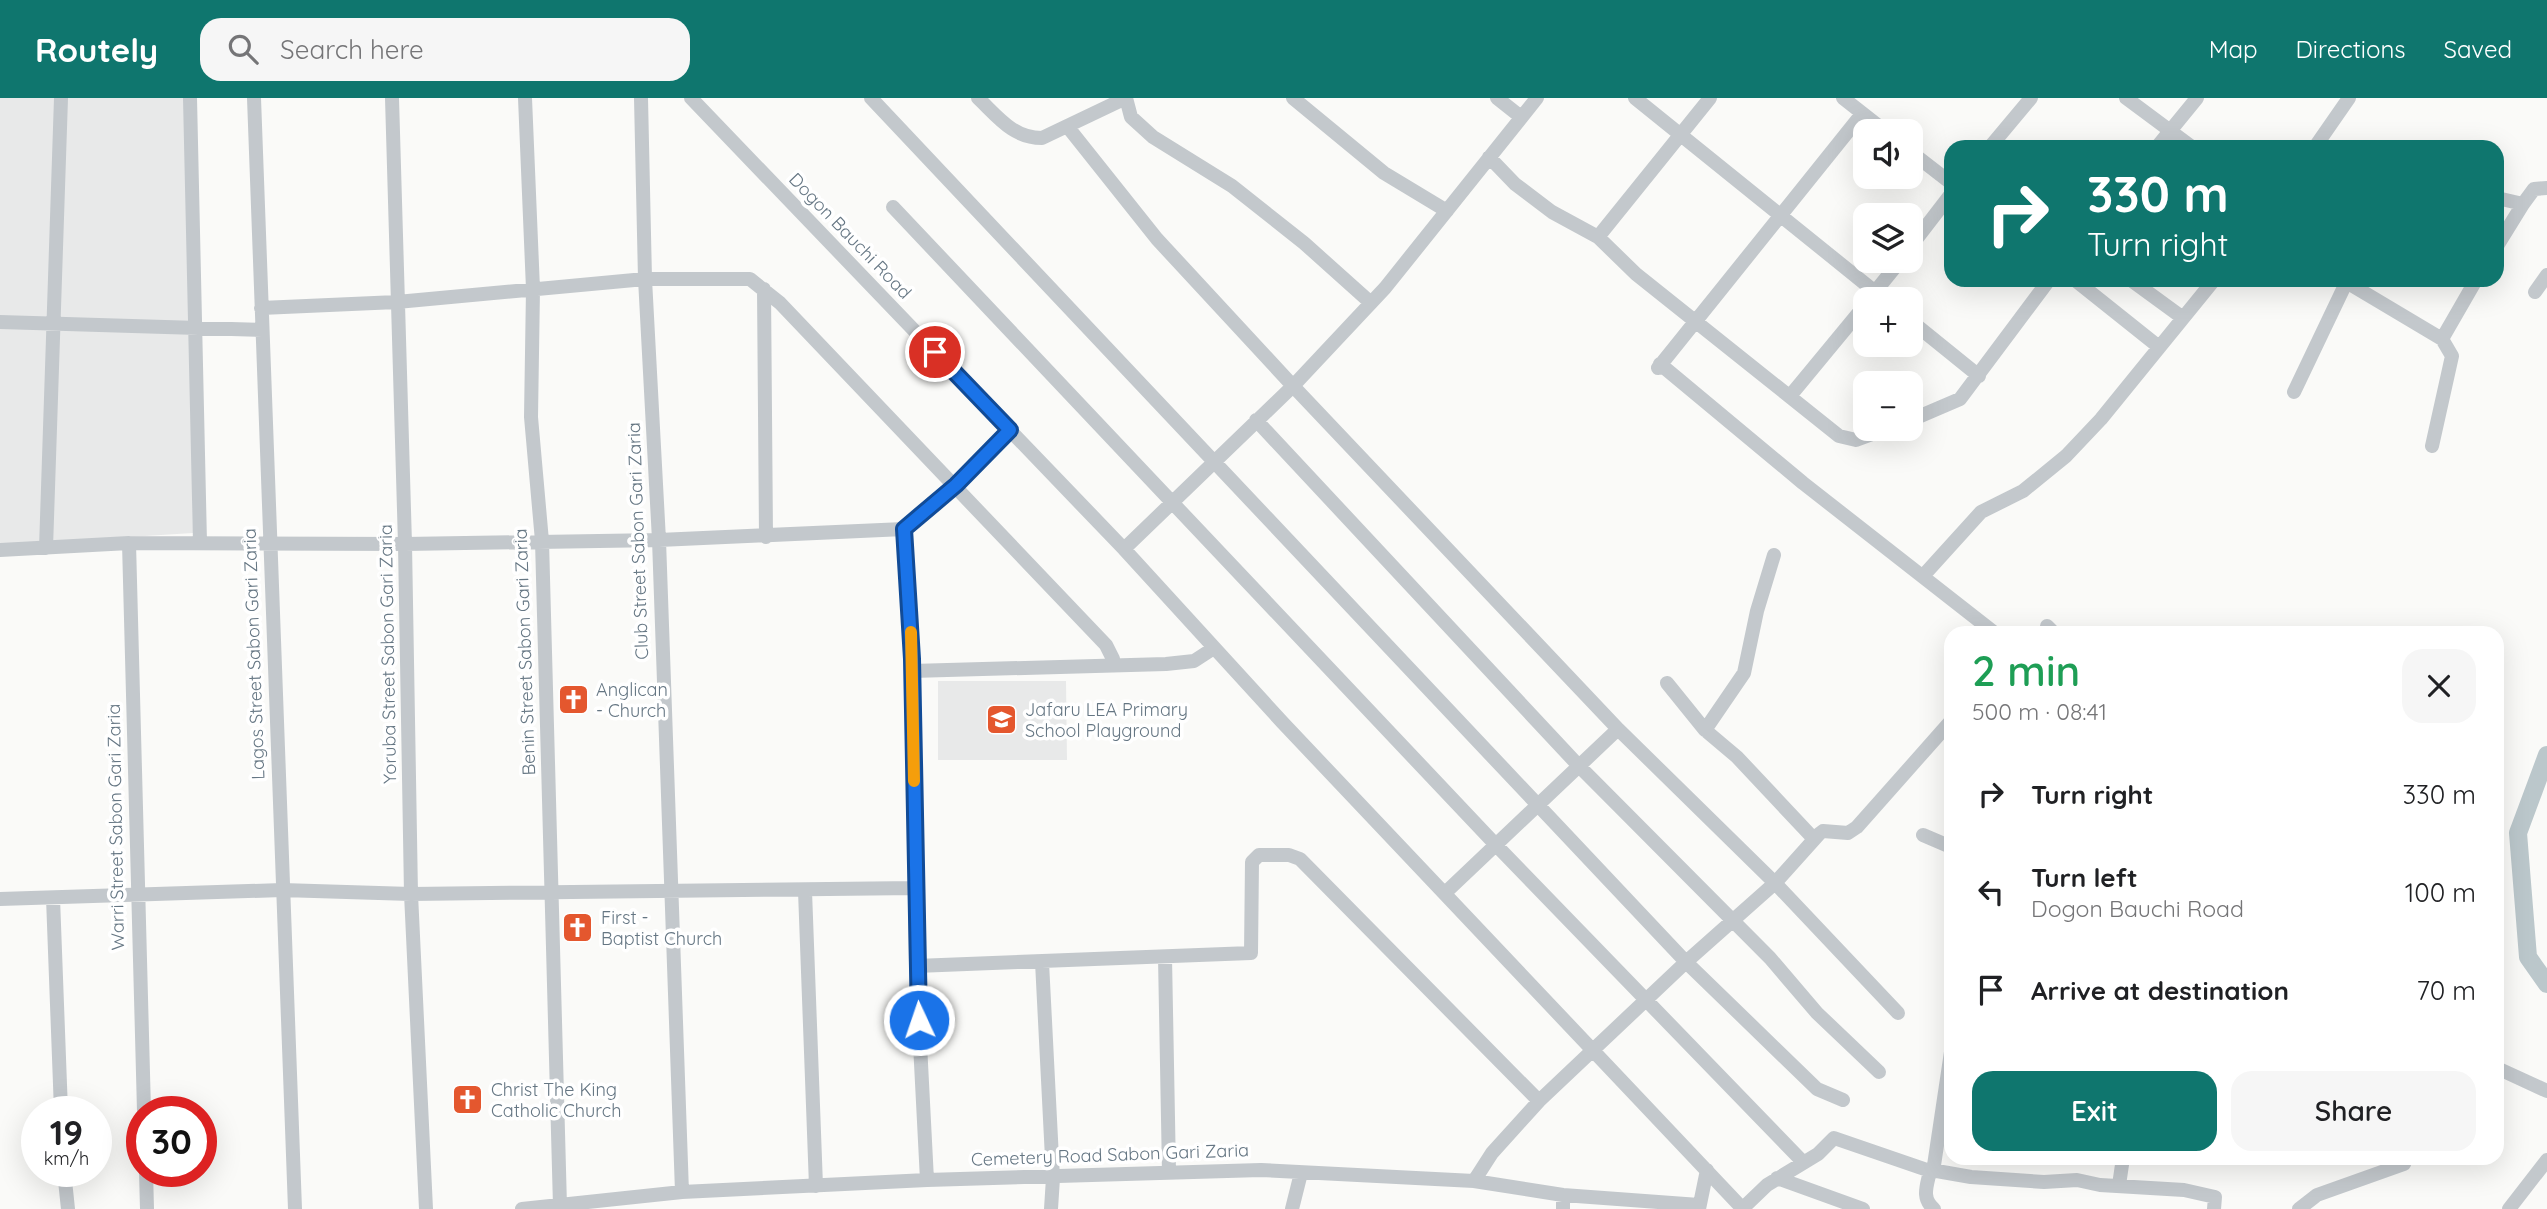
<!DOCTYPE html>
<meta charset="utf-8">
<style>
:root{--surface:#fff;--page:#f6f6f6;--text:#202124;--muted:#757577;--accent:#0f766e}
body{margin:0;font-family:Quicksand,sans-serif;background:var(--page);color:var(--text);height:100vh;display:flex;flex-direction:column;font-size:26px;white-space:nowrap}
*{box-sizing:border-box;margin:0}
p{font-size:23px;color:var(--muted)}
.icon{flex:none;width:38px;height:38px;fill:none;stroke:currentColor;stroke-width:2;stroke-linecap:round;stroke-linejoin:round}
.map{position:relative;flex:1;overflow:hidden}
.panel{position:absolute;left:1944px;top:528px;width:560px;height:539px;display:flex;flex-direction:column;background:var(--surface);border-radius:21px;box-shadow:0 7px 28px #0002}
.panel>*{flex:none}
.banner{position:absolute;left:1944px;top:42px;width:560px;height:147px;border-radius:21px;box-shadow:0 7px 28px #0002;background:#0f766e;color:#fff;overflow:hidden}
.tools{position:absolute;left:1853px;top:21px;display:grid;gap:14px}
.tools a{display:grid;place-items:center;width:70px;height:70px;border-radius:14px;background:var(--surface);box-shadow:0 7px 28px #0002;font-size:35px}
.speed{position:absolute;left:21px;top:998px;display:flex;gap:14px;font-size:35px;font-weight:700;text-align:center}
.speed>*{display:grid;place-content:center;width:91px;height:91px;border-radius:50%;background:var(--surface);box-shadow:0 7px 28px #0002;line-height:1}
.speed small{font-size:18px;font-weight:400}
.speed .limit{border:10px solid #d22;background:#fff;color:#111}
.pin{position:absolute;display:grid;place-items:center;width:60px;height:60px;color:#fff;margin:-30px;border:4px solid #fff;border-radius:50%;box-shadow:0 2px 7px #0007}
.me{position:absolute;width:77px;margin:-38px;rotate:357deg;stroke-linejoin:round;filter:drop-shadow(0 0 5px #0008)}
.turn{display:flex;align-items:center;gap:24px;height:147px;padding:0 28px;font-size:32px}
.turn .icon{width:91px;height:91px;stroke-width:2.5}
.turn b{display:block;font-size:49px;line-height:60px}
.round{display:grid;place-items:center;flex:none;width:74px;height:74px;border-radius:21px;background:var(--page)}
.summary{display:flex;align-items:center;justify-content:space-between;height:119px;padding:0 28px}
h1{font-size:42px;font-weight:600;line-height:52px;color:#1e9e55}
.cta{display:flex;gap:14px;margin-top:auto;padding:14px 28px}
.cta a{flex:1;height:80px;border-radius:21px;background:var(--accent);color:#fff;font-size:28px;font-weight:600;line-height:80px;text-align:center}
.cta a+a{background:var(--page);color:var(--text)}
ul{padding:0;list-style:none}
li{display:flex;align-items:center;gap:21px;height:98px;padding:0 28px}
li div{flex:1}
li b{display:block;font-size:26px}
li em{font-style:normal}
header{display:flex;align-items:center;gap:42px;box-sizing:border-box;height:98px;padding:0 35px;background:var(--accent);color:#fff}
header strong{font-size:33px}
nav{display:flex;gap:38px;margin-inline-start:auto;font-size:24px}
.search{width:490px;height:63px;background:var(--page);display:flex;align-items:center;gap:18px;box-sizing:border-box;padding:0 24px;border-radius:21px;color:var(--muted);font-size:26px}
.map>svg:first-child{display:block}
</style>
<header>
<strong>Routely</strong>
<div class="search"><svg class="icon" aria-label="search" viewBox="0 0 24 24"><circle cx="10" cy="10" r="6"/><path d="M15 15l6 6"/></svg>Search here</div>
<nav><a>Map</a><a>Directions</a><a>Saved</a></nav>
</header>
<div class="map">
<svg width="2547" height="1111" viewBox="0 0 2547 1111">
<rect width="100%" height="100%" fill="#fafaf8"/>
<path fill="#e8e9e9" d="M0,0H187L193,435L0,447Z
M938,583H1066L1067,662H938Z"/>
<g fill="none" stroke-linecap="round" stroke-linejoin="round">
<path stroke="#bbc7cb" stroke-width="18" d="M2547,657L2518,735L2528,859L2547,886"/>
<path stroke="#c3c8cc" stroke-width="14" d="M190,0L200,445
M254,0L295,1111
M392,0L405,446L411,796L426,1111
M525,0L533,191L531,319L542,443L560,1108
M641,0L645,181L659,442L682,1094
M691,0L1124,451L1283,625L1743,1111
M871,0L1686,864L1817,991L1843,1002
M978,0C998,19 1013,40 1042,40L1126,0
M1126,0L1131,19L1153,39L1232,88L1304,145L1371,205
M1293,0L1384,75L1447,113
M1497,0L1521,19
M1635,0L1884,201
M1843,0L1885,33
M2126,0L2192,49
M1067,28L1157,141L1293,288L1618,631L1775,785L1898,915
M1990,49L2031,0
M2157,49L2197,0
M2315,49L2349,0
M1911,54L1951,85
M1489,59L1515,86L1552,114L1598,139L1636,176L1839,338L1856,342L1886,331
M2497,100L2523,106L2497,148
M2523,106L2534,91L2547,90
M893,109L1495,746L1803,1064
M1598,139L1710,0
M1911,148L1951,96
M2075,182L2159,249
M2131,182L2183,220
M2343,182L2442,241L2452,258L2432,348
M764,191L766,439
M2535,194L2547,177
M1870,200L1900,163
M261,210L397,204L645,181H750L780,205L1106,547L1113,561L1112,567
M1911,223L1979,278
M0,224L262,232
M2442,241L2476,182
M1660,266L1803,385L1996,536
M1658,270L1862,16
M2294,294L2346,185
M1790,298L1866,206
M1256,322L1578,667L1770,860L1817,915L1879,974
M1911,322L1960,301L2049,182
M904,431L912,561L916,868L927,1082
M129,445L144,1013
M46,450L61,0
M1124,451L1293,288L1385,190L1537,0
M0,452L129,445L405,446L659,442L904,431L956,387L1010,332
M1774,457L1757,513L1744,575L1705,632L1737,659L1814,741
M1923,478L1981,414L2023,393L2066,358L2101,321L2214,182
M2047,528L2055,536
M912,573L1166,566L1194,563L1214,550
M1667,585L1705,632
M1923,737L1951,749
M805,793L816,1088
M1445,795L1618,631
M53,800L61,1013
M0,801L282,792L411,796L916,790
M1165,859L1169,1074
M1042,864L1053,1080L1051,1111
M916,868L1251,855L1252,764L1259,757H1289L1300,761L1539,1003
M2497,970L2547,993
M1931,1072L1971,1079L2044,1084L2077,1082L2100,1087L2184,1092L2215,1099L2214,1111
M64,1073L68,1111
M146,1073L147,1111
M1930,1073C1927,1088 1921,1100 1934,1111
M1777,1080L1863,1111
M1474,1083L1492,1055L1539,1003L1686,864L1775,785L1819,736L1823,733L1848,735L1857,729L1951,623
M2119,1087L2123,1060
M1743,1110L1767,1087L1818,1056L1834,1040L1933,1074L1951,954
M522,1111L682,1094L927,1082L1261,1072L1474,1083L1563,1097L1699,1107
M1292,1111L1301,1075
M1563,1111V1097
M1699,1111L1707,1072
M2299,1111L2317,1097L2404,1066L2406,1060
M2509,1111L2547,1062"/>
</g>
<g fill="none" stroke-linecap="round" stroke-linejoin="round">
<defs>
<path id="route" d="M919,922L912,561L904,431L956,387L1010,332L935,254"/>
</defs>
<use href="#route" stroke="#114b97" stroke-width="18"/>
<use href="#route" stroke="#1a73e8" stroke-width="12"/>
<path stroke="#f59e0b" stroke-width="12" d="M911,534L914,683"/>
</g>
<defs>
<symbol id="church-square" viewBox="-11 -11 22 22"><rect x="-9" y="-9" width="18" height="18" rx="4" fill="#e4572e" stroke="#fff"/><path d="M-1.2-6h2.4v3.5h3.3v2.4h-3.3V6h-2.4V-.1h-3.3v-2.4h3.3Z" fill="#fff"/></symbol>
<symbol id="school-square" viewBox="-11 -11 22 22"><rect x="-9" y="-9" width="18" height="18" rx="4" fill="#e4572e" stroke="#fff"/><path d="M0-5L7-2L0 1L-7-2ZM-4 1L0 2.5L4 1V4Q0 6-4 4Z" fill="#fff"/></symbol>
</defs>
<g fill-rule="evenodd">
<use href="#church-square" x="556" y="584" width="35" height="35"/>
<use href="#school-square" x="984" y="604" width="35" height="35"/>
<use href="#church-square" x="560" y="812" width="35" height="35"/>
<use href="#church-square" x="450" y="984" width="35" height="35"/>
</g>
<g text-anchor="middle" stroke-width="7" stroke-linejoin="round" paint-order="stroke">
<g font-size="18" fill="#657683" stroke="#fff">
<text transform="translate(850 138) rotate(46)" y="6">Dogon Bauchi Road</text>
<text transform="translate(638 443) rotate(-92)" y="6">Club Street Sabon Gari Zaria</text>
<text transform="translate(525 554) rotate(-92)" y="6">Benin Street Sabon Gari Zaria</text>
<text transform="translate(254 556) rotate(-92)" y="6">Lagos Street Sabon Gari Zaria</text>
<text transform="translate(388 556) rotate(-91)" y="6">Yoruba Street Sabon Gari Zaria</text>
<text transform="translate(116 729) rotate(-91)" y="6">Warri Street Sabon Gari Zaria</text>
<text transform="translate(1110 1057) rotate(-2)" y="6">Cemetery Road Sabon Gari Zaria</text>
</g>
<g font-size="18" fill="#657683" stroke="#fff" text-anchor="start">
<text x="596" y="598">Anglican<tspan x="596" dy="21">- Church</tspan></text>
<text x="1025" y="618">Jafaru LEA Primary<tspan x="1025" dy="21">School Playground</tspan></text>
<text x="601" y="826">First -<tspan x="601" dy="21">Baptist Church</tspan></text>
<text x="491" y="998">Christ The King<tspan x="491" dy="21">Catholic Church</tspan></text>
</g>
</g>
</svg>
<div class="tools">
<a><svg class="icon" aria-label="sound" viewBox="0 0 24 24"><path d="M4 9h4l5-4v14l-5-4H4zM17 9q2 3 0 6"/></svg></a>
<a><svg class="icon" aria-label="layers" viewBox="0 0 24 24"><path d="M12 4l9 5-9 5-9-5zM3 14l9 5 9-5"/></svg></a>
<a>+</a>
<a>−</a>
</div>
<div class="speed"><div>19<small>km/h</small></div><div class="limit">30</div></div>
<div class="pin" style="left:935px;top:254px;background:#d93025"><svg class="icon" aria-label="arrive" viewBox="0 0 24 24"><path d="M6 21V4h12l-3 4 3 4H6"/></svg></div>
<svg class="me" style="left:919px;top:922px" viewBox="-20 -20 40 40"><circle r="17" fill="#1a73e8" stroke="#fff" stroke-width="3"/><path d="M0-11L8 9 0 5-8 9z" fill="#fff"/></svg>
<div class="banner">
<div class="turn"><svg class="icon" aria-label="right" viewBox="0 0 24 24"><path d="M7 20v-9h11M14 6l5 5-5 5"/></svg><div><b>330 m</b>Turn right</div></div>
</div>
<section class="panel">
<div class="summary"><div><h1>2 min</h1><p>500 m · 08:41</p></div><a class="round"><svg class="icon" aria-label="close" viewBox="0 0 24 24"><path d="M6 6l12 12M18 6L6 18"/></svg></a></div>
<ul>
<li><svg class="icon" aria-label="right" viewBox="0 0 24 24"><path d="M7 20v-9h11M14 6l5 5-5 5"/></svg><div><b>Turn right</b></div><em>330 m</em></li>
<li><svg class="icon" aria-label="left" viewBox="0 0 24 24"><path d="M17 20v-9H6M10 6l-5 5 5 5"/></svg><div><b>Turn left</b><p>Dogon Bauchi Road</p></div><em>100 m</em></li>
<li><svg class="icon" aria-label="arrive" viewBox="0 0 24 24"><path d="M6 21V4h12l-3 4 3 4H6"/></svg><div><b>Arrive at destination</b></div><em>70 m</em></li>
</ul>
<div class="cta"><a>Exit</a><a>Share</a></div>
</section>
</div>
